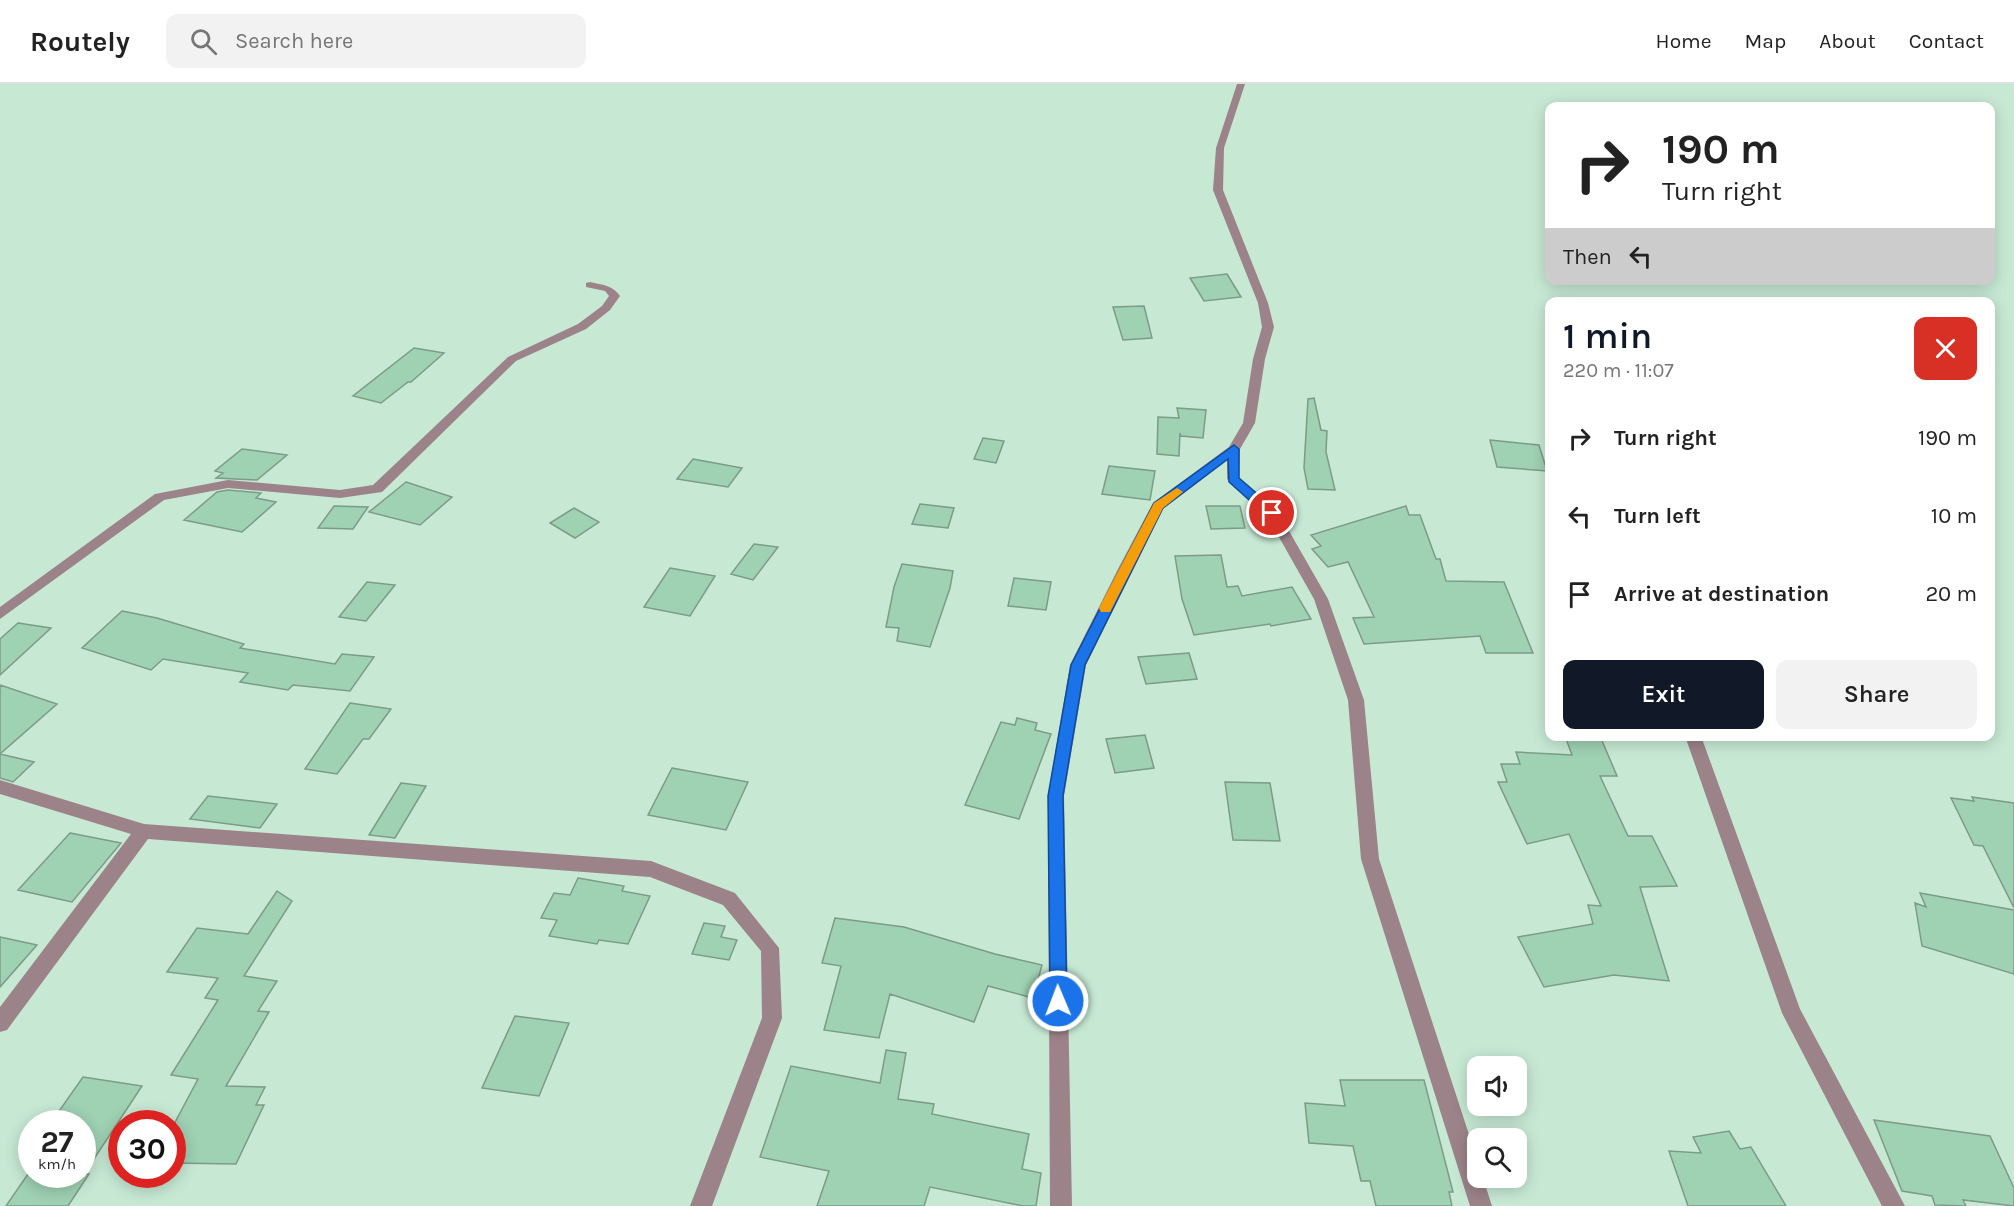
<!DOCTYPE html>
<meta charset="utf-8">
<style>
:root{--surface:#fff;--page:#f2f2f2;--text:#222;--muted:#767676;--line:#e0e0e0;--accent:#111827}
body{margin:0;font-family:Karla,sans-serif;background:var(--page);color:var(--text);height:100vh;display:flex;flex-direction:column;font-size:22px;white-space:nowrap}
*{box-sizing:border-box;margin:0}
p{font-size:20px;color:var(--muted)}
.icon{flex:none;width:33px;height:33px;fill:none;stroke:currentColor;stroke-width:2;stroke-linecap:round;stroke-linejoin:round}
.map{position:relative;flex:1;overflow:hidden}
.side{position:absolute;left:1545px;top:213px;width:450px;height:444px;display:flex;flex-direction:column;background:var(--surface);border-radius:12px;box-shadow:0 3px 15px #0003}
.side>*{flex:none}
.banner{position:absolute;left:1545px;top:18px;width:450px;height:183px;border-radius:12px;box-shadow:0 3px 15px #0003;background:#fff;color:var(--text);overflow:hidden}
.buttons{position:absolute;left:1467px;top:972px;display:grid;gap:12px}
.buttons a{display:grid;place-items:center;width:60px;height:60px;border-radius:12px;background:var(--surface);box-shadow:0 3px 15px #0003;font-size:30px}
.speed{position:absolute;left:18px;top:1026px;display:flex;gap:12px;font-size:30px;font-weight:700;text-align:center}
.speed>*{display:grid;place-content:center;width:78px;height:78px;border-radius:50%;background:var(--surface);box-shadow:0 3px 15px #0003;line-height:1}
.speed small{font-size:15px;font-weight:400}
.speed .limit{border:9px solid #d22;background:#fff;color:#111}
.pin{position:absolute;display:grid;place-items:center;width:51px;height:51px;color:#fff;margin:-26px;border:3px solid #fff;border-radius:50%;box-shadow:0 2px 6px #0007}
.me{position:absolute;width:66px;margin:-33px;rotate:359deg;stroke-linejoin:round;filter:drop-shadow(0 0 4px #0008)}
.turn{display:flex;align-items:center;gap:21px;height:126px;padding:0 18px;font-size:27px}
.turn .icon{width:78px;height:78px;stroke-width:2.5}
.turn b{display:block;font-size:42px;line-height:51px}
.then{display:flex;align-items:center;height:57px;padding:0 18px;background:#0003;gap:12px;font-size:22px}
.round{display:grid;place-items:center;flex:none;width:63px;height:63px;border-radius:12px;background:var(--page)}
.summary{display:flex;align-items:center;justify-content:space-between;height:102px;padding:0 18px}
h1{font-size:36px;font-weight:600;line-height:45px;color:var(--accent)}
.cta{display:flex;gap:12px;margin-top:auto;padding:12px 18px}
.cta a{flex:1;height:69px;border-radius:12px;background:var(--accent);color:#fff;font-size:24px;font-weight:600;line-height:69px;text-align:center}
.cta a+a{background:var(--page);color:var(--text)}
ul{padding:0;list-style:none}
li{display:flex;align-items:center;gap:18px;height:78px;padding:0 18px}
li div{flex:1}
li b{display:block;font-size:22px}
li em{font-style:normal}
header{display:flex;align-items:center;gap:36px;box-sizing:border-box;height:84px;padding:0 30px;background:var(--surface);border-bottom:2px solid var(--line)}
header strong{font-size:28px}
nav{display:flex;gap:33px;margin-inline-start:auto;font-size:21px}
.search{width:420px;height:54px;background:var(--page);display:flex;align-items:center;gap:15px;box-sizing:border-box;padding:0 21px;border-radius:12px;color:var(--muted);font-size:22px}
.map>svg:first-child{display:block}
</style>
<header>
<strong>Routely</strong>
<div class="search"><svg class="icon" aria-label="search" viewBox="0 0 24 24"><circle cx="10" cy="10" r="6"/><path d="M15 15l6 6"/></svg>Search here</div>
<nav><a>Home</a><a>Map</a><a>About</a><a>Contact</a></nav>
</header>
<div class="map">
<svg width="2014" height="1122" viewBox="0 0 2014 1122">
<rect width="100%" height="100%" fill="#c7e9d4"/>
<path fill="#9fd1b3" stroke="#7c9b88" stroke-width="1.5" d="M1227,190L1241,213L1204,217L1190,194Z
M1144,222L1152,254L1123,256L1113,223Z
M414,264L444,269L411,298H408L381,319L353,312Z
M1314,314L1321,346L1327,347L1326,368L1335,406L1308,405L1304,384L1308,315Z
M1177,324L1206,326L1203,354L1181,352L1180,349L1179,372L1157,370L1158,333L1179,334Z
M983,354L1004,357L996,379L974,375Z
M1490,356L1539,361L1547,387L1497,383Z
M242,365L287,371L257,396L216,394L223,389L215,387Z
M693,375L742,384L728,403L677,395Z
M1109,382L1155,387L1150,416L1102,410Z
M406,398L452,413L420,441L369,428Z
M228,406L261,409L256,414L276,418L242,448L184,436L217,408Z
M920,420L954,424L948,444L912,440Z
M334,422L368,423L353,445L318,444Z
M1206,422H1240L1245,444L1211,445Z
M1406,422L1409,431H1420L1436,475H1440L1446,497L1504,498L1533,569H1486L1480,552L1364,560L1353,534L1374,533L1348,478L1328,483L1312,465L1321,462L1311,451Z
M574,424L599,438L575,454L550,439Z
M754,460L778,463L753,496L731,490Z
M1221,471L1227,503L1238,502L1242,512L1292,503L1311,535L1271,542L1270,540L1194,551L1182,515L1175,472Z
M902,480L953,487L950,504L930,563L897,557L899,544L886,543L894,503Z
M670,484L715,492L690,532L644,523Z
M1014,494L1051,498L1046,526L1008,522Z
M367,498L395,501L366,537L339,533Z
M122,527L157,534L244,560L240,564L335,580L342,570L374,573L350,607L293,601L288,606L240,598L248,589L163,575L151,586L82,564Z
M18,539L51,544L0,591V555Z
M1189,569L1197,595L1146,600L1138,573Z
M0,601L57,620L0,670Z
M350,619L391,625L369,655H363L337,690L305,685Z
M1017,634L1037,639L1035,646L1051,650L1019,735L965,721L1001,638L1015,641Z
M1145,651L1154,684L1115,689L1106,655Z
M1565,652H1600L1617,692H1600L1628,752H1652L1677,802L1640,803L1669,897L1614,891L1544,903L1518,853L1593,840L1588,821L1601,822L1569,750L1527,760L1498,698H1507L1501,680H1520L1516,668L1572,671Z
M0,670L34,678L13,698L0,694Z
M672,684L748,698L726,746L648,731Z
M1225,698L1270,699L1280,757L1233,756Z
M401,699L426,702L395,754L369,751Z
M208,712L277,720L260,744L190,735Z
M1972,713L2014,719V824L1983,762L1974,761L1951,714L1974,717Z
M70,749L121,759L72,818L18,806Z
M578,794L624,802L622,807L650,812L628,860L599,856L597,860L549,852L557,836L541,834L554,809L570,811Z
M277,807L292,817L244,892L277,897L258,927L269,928L226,1002L265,1003L256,1021H264L236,1080L172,1079V1044L198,995L171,991L218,916L205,914L218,894L167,888L197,844L248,850Z
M1920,809L2014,826V890L1922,862L1915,819L1926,823Z
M835,834L904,843L995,870L1042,881L1033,914L988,902L974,938L890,910L879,954L824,946L841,882L822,879Z
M704,839L725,842L721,853L737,856L729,876L692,870Z
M0,853L37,861L0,903Z
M515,932L569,939L539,1012L482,1004Z
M886,966L906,969L898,1015L934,1020L932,1030L1029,1050L1022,1085L1041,1089L1036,1122H1023L930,1103L924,1122H817L829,1087L760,1073L791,982L880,999Z
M83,993L142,1002L84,1090H89L68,1122H6L28,1090H82V1040H50Z
M1340,996H1424L1453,1108H1449L1452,1122H1376L1370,1097H1361L1353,1062L1309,1059L1305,1019L1345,1022Z
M1874,1036L1990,1052L2014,1104V1122L1963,1116L1966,1122L1935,1121L1932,1112L1902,1107Z
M1729,1047L1740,1065L1751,1063L1786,1122H1688L1669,1067L1701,1069L1693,1053Z"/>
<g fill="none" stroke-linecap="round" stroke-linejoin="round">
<path fill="#9b8389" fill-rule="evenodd" d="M1237,0H1245L1224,64L1223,106L1268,219L1274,243L1265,275L1255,339L1240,365L1239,394L1277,426L1328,515L1364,616L1379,775L1478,1078V1094H1483L1492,1122H1470L1361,775L1348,616L1314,515L1267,432L1227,395V376L1163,425L1086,581L1064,712L1072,1122H1050L1048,712L1070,581L1119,483L1153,419L1229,363L1243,339L1253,275L1262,243L1258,219L1213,106L1216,64Z
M590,198C603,201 612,201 620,212L610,226L586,245L516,277L382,408L340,414L228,404L164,416L0,535V523L155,410L228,396L340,406L373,401L508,273L578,240L602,222L609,212L605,207L586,203V199Z
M1685,652H1701L1800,925L1905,1122H1882L1782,929Z
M0,696L144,740L651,777L735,809L779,864L782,934L712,1122H690L762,934L761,867L723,821L650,793L148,755L7,946L0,948V923L131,750L0,710Z"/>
</g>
<path fill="#1a73e8" stroke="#114b97" stroke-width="1.5" d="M1234,361L1239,365V394L1276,426V432H1267L1229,398L1228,375L1163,424L1085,581L1063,712L1067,917L1065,923L1058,925L1052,923L1050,917L1048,712L1071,581L1154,419Z"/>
<path fill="#f59e0b" d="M1177,404L1183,408L1163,424L1110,528H1101L1099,524L1154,419Z"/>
</svg>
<div class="buttons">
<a><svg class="icon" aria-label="sound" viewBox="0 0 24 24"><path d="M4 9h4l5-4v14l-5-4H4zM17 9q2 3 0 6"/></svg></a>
<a><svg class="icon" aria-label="search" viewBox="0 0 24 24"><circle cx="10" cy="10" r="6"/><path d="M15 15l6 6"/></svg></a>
</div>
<div class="speed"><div>27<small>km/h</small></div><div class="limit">30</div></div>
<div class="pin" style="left:1272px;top:429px;background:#d93025"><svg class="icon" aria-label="arrive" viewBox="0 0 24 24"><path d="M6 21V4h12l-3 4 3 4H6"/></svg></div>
<svg class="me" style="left:1058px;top:917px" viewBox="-20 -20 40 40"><circle r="17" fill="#1a73e8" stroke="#fff" stroke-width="3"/><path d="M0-11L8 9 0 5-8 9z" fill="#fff"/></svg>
<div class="banner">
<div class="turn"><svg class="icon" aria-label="right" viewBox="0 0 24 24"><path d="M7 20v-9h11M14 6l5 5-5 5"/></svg><div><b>190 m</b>Turn right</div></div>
<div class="then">Then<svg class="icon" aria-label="left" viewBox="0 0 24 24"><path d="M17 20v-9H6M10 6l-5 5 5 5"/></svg></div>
</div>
<section class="side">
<div class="summary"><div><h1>1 min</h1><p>220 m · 11:07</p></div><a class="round" style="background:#d93025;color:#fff"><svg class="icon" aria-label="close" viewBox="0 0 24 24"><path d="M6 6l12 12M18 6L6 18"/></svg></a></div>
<ul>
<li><svg class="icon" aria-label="right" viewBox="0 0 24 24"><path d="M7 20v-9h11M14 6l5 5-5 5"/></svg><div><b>Turn right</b></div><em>190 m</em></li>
<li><svg class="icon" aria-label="left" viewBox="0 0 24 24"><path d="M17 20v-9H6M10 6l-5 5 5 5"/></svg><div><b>Turn left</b></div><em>10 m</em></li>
<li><svg class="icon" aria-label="arrive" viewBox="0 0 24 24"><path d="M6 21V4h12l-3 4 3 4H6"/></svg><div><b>Arrive at destination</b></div><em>20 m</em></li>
</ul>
<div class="cta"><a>Exit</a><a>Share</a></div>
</section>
</div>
